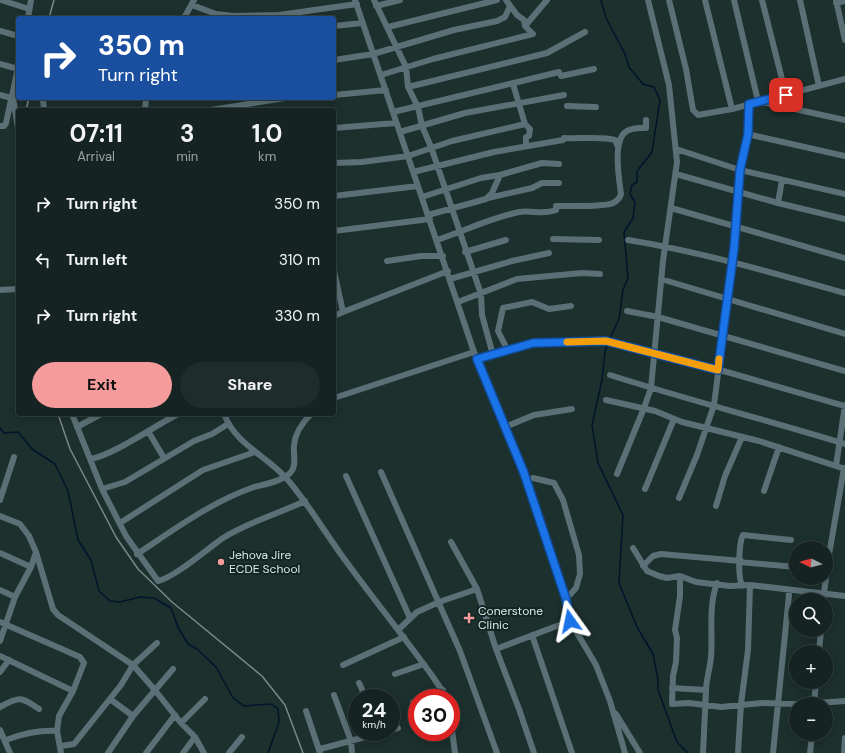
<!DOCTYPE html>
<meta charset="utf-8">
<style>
:root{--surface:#152422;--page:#1e2c2a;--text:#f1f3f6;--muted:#9da4a5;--line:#344140;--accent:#f59b9c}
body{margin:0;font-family:"DM Sans",sans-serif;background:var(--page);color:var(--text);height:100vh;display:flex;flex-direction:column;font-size:15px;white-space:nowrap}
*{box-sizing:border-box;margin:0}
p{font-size:13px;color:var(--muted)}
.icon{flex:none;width:22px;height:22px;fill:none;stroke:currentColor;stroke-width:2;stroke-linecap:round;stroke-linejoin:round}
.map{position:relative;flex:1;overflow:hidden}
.details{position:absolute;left:16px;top:108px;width:320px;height:308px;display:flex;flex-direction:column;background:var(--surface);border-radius:4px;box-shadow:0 2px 10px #0003,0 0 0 1px var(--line)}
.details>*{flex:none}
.top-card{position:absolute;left:16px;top:16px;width:320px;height:84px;border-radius:4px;box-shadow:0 2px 10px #0003,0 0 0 1px var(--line);background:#1a4fa0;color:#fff;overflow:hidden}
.needle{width:26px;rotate:276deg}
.tools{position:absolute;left:789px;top:541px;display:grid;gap:8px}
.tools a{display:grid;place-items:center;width:44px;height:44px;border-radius:50%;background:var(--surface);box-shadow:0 2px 10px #0003,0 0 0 1px var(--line);font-size:20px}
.speed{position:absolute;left:348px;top:689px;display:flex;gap:8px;font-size:20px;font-weight:700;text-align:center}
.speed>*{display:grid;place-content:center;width:52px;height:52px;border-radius:50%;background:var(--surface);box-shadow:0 2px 10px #0003,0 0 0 1px var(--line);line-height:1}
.speed small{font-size:10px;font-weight:400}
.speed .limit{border:6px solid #d22;background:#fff;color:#111}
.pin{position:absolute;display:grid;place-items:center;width:34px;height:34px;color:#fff;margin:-17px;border-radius:8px;box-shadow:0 2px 6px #0006}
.me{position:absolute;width:44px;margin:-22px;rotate:348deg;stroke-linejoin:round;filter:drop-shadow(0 0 3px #0008)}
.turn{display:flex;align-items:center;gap:14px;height:84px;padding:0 16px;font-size:18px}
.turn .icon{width:52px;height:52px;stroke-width:2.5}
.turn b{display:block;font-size:28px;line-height:34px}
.eta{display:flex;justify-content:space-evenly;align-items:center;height:68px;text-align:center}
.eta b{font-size:24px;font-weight:700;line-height:28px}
.primary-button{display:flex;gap:8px;margin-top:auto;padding:8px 16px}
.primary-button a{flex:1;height:46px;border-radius:24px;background:var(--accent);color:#111;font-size:16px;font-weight:700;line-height:46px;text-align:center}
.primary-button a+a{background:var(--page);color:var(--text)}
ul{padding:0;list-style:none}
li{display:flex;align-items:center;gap:12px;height:56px;padding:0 16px}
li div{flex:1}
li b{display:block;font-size:15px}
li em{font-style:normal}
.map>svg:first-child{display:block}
</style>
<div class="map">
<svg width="845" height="753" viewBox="0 0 845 753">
<rect width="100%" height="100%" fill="#1c302d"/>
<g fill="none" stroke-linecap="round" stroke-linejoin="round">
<path stroke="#00142c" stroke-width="1.5" d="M601,0L606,18L625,54L629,67L643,84L654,87L660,100L652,152L637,171V182L632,185L630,194L635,202L633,218L624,232L628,278L623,290L619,319L609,341
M608,344L605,351L602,380L592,425L598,463L623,515L619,583L637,627L653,654L658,680V690L677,742L688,753
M0,428L4,433L18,432L32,449L55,464L68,491L78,540L91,560L99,591L110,601L120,602L140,597L154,598L171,608L178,627L188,644L197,649L216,667L233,698L244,706L271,704L278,709L279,722L268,753"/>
<path stroke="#5b7076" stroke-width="6" d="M1,0L29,9
M355,0L474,352L524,473L566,599L570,621L596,665L610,701L625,753
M374,0L406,67L408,87L547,53L585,32
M669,0L686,69L693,110L698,115L732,109L845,79
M705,0L732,109
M734,0L758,101L845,120
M762,0L786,95
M800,0L819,86
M836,0L845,40
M836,3L845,1
M192,5L216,14L234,16L279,15L357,4
M376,6L400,0
M28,18L31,0
M184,18L194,0
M334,26L362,23
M525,26L547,0
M388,27L497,0
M0,31L18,36
M334,60L373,54L454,30L497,21L505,17L510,6
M0,64L18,69
M381,75L433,59L533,34L525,26L524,20L517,15L506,0
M561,76L594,69
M513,84L525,124L530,129L529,136L526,137V146
M408,87L418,107L422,126L431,147L481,294L482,315L493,355
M0,95L11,98
M334,95L386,90
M13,98L18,128
M43,98L44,110
M567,106L596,107
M145,110L146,98
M211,110L285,98
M393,112L559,72
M0,126H4L6,123L18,68
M334,128L396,123
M400,132L465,113L564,95
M747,134L845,156
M564,138C577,139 605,136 615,140L618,147
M676,149L740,170L845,194
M334,163L362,162L408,156L452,141L525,124
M413,172L494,152L563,140
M676,174L778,203L845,219
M334,196L418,186
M422,197L481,178L500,175
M488,198L532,188L542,183H559
M778,203L782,180
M556,206C567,206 605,207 613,203C617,201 620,198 621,194C619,178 612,139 627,131C633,127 640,128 646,128V120
M671,208L845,258
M428,215L486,199L492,193L500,175L542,163L559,164
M334,231L430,219
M553,239L599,240
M437,240C464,231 491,218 519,212C531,210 544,215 556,210
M628,240C702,252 773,273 845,293
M465,252L506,240
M387,261L421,256H443
M334,271L343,312L334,316
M450,279L512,261L549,253
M661,279L845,334
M0,290L18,289
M458,302L517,279L582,273L600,274
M627,311L658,317L845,371
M343,312L448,271
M508,351L498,331L503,308L532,302L549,309L571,306
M477,359L533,343L606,341L706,366L845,406
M610,375C688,400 767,420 845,444
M334,398L474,352
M606,400L655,411L682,422L759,441L845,469
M72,414L102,489L126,536L158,581C175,577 207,549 223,538C248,522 278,514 305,501
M224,414C236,445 266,455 287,479C307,502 322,528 340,553C370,595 403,635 433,677L447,698
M77,427L101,414
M505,427L534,415L572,409
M148,431L164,458
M90,459C112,456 156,425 178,414
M836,466L845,405
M381,472L460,651L497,753
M617,474L644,408L651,388L663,261L677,162L669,85L648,0
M346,476L410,618
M533,478L554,483L563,500L579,555L580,574L576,588L566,599
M102,489L125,482L194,441L212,434L228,424
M645,489L674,419
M764,491L779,447
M679,498L697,455L714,405L734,249L740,170L747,134L749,104
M0,500L14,457
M716,506L725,476L742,437
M0,516L20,524L29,536L36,552L31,567L15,597L0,641
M120,523L203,470L255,452
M451,542L477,589L496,649L519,709L534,753
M633,548L647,571L659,576L667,578L680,576L696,582L730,586L750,585L845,596
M36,552L53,609L58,615L133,665L154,689L181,723L195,737L204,753
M0,553L31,567
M137,554C175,529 211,502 254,487C266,484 283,481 291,472C297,465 293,454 294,445C295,433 302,423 311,414
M740,562L796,567
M643,566L653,556L661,554L741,561
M826,572L844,468
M680,576V596L675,630L677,638L676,662L673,676L672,704L689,703L721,707L762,703L796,704
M743,586C737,580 739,542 743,535L791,540
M0,590L15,597
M823,600L826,578
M0,622L80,657L84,663L73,691L59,716L57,731L61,753
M398,630L417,612L439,602L477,589
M532,635L572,753
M496,649L570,621
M819,652L821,630
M0,656L73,691
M343,665L404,637
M0,672L9,660
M395,674L424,664
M359,683L366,698
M672,688L706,690
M334,695L351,741L352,753
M422,698L443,690
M110,699L133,716
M413,702L417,700
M803,704L845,701
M814,704L816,682
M0,707C20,696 21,697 39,709
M306,711L320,753
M616,714L640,753
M451,722L455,753
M181,723L205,699
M0,730L10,753
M391,730L398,728
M6,740C22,734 39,730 57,731
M61,746L74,744L121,685L133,665L157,643
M320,749L384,732
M108,753L133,716L173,669
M146,753L175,715
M183,753L195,737
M229,753L242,737
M703,753C704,732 705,712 706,691C706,680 710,669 711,657C713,633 708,607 717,583
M738,753L741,704L748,650L750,585
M773,753L789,595L788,590
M810,753L812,734
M844,753L845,738"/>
<path stroke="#798987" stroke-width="1.5" d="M49,18L54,0
M26,110L29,98
M58,414L70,449L116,537L138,569L172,602L262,676L285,705L303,753"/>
</g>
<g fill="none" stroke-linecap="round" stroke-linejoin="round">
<defs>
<path id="route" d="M570,621L566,599L524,473L477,359L533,343L606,341L718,370L734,249L740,170L748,134L749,104L786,95"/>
</defs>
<use href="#route" stroke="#114b97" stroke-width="10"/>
<use href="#route" stroke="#1a73e8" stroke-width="7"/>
<path stroke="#f59e0b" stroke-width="7" d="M567,342L606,341L718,370L719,359"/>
</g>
<g fill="#f59b9c" stroke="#122623" stroke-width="1.5">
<circle cx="221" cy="562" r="4"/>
<path d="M467 612h4v4h4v4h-4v4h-4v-4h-4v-4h4z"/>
</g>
<g text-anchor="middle" stroke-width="4" stroke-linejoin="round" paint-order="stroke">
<g font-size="12" fill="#dde9e7" stroke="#122623" text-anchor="start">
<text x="229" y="559">Jehova Jire<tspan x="229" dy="14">ECDE School</tspan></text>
<text x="478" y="615">Conerstone<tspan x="478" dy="14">Clinic</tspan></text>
</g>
</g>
</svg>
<div class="tools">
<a><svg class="needle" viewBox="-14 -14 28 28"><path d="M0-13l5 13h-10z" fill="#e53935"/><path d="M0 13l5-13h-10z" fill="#9da4a5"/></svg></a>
<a><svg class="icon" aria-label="search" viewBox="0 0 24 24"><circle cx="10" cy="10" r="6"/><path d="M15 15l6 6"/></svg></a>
<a>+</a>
<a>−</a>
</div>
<div class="speed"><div>24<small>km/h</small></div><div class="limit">30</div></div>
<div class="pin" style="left:786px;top:95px;background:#d93025"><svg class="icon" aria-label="arrive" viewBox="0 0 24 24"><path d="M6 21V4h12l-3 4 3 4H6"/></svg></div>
<svg class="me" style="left:570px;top:621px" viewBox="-20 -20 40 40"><path d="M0-17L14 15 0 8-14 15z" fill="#1a73e8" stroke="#fff" stroke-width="4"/></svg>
<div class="top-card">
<div class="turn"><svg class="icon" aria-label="right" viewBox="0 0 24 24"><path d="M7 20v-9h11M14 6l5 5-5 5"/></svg><div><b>350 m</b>Turn right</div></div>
</div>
<section class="details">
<div class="eta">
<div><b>07:11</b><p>Arrival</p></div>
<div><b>3</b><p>min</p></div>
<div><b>1.0</b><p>km</p></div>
</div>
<ul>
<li><svg class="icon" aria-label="right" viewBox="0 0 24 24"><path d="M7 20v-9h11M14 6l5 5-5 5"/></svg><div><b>Turn right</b></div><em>350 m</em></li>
<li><svg class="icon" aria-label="left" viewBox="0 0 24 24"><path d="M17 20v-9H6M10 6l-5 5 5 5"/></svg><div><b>Turn left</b></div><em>310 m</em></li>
<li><svg class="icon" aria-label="right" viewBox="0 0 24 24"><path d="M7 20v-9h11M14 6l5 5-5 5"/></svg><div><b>Turn right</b></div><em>330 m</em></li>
</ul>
<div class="primary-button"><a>Exit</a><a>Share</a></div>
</section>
</div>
